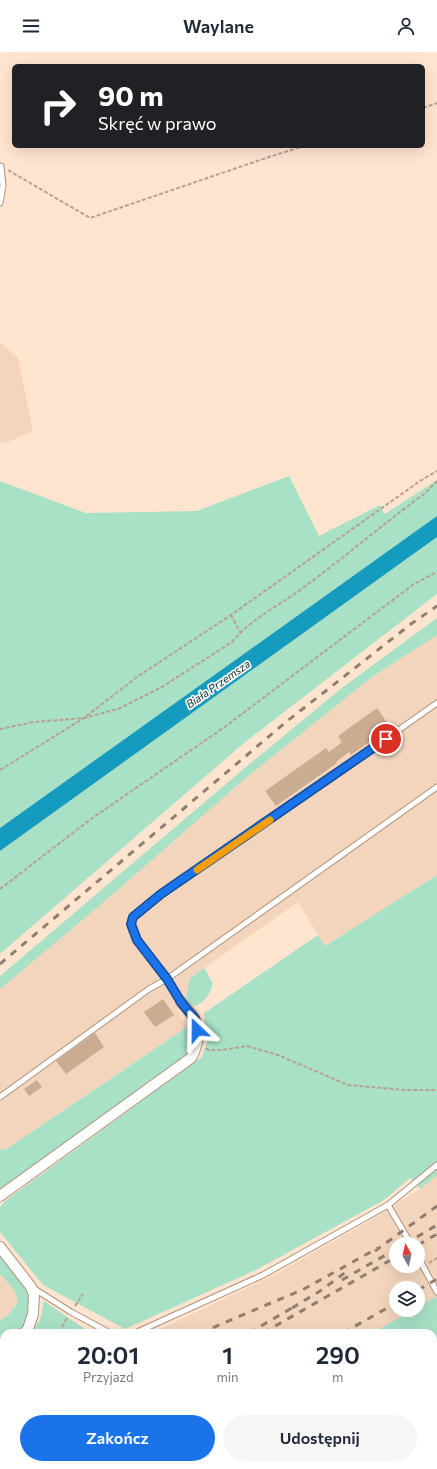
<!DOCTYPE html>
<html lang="pl">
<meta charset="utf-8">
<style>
:root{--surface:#fff;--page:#f6f6f7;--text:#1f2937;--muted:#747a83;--accent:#1a73e8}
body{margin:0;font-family:Commissioner,sans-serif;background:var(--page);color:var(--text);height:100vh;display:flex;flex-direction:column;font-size:15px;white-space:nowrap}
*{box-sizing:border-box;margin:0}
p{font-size:13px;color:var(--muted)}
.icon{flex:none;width:22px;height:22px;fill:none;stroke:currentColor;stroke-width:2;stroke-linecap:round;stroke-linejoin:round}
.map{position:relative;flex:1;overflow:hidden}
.drawer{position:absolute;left:0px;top:1277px;width:437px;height:140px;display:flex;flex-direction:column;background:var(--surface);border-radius:12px 12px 0 0;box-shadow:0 4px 16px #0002}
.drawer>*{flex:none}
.hud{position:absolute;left:12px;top:12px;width:413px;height:84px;border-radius:6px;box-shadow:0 4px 16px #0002;background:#202124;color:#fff;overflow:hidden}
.needle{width:26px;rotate:352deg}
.buttons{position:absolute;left:389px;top:1185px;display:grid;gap:8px}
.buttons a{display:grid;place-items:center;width:36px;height:36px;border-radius:50%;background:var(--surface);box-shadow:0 4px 16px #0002;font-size:20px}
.pin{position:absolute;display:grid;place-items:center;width:34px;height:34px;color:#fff;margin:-17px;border:2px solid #fff;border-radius:50%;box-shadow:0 1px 4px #0007}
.me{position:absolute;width:44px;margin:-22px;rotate:337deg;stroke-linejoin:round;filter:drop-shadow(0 0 3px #0008)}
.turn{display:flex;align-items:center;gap:14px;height:84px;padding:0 20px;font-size:18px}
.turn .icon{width:52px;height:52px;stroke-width:2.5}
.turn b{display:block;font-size:28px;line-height:34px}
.eta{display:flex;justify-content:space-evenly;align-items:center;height:68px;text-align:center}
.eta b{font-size:24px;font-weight:600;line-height:28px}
.button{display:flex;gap:8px;margin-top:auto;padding:8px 20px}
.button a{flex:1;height:46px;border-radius:24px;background:var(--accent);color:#fff;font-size:16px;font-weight:600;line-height:46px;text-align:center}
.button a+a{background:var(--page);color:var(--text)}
header{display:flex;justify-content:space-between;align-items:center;height:52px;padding:0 20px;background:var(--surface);font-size:18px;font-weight:600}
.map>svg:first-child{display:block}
</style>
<header><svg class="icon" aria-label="menu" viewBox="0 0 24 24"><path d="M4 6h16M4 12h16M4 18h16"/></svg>Waylane<svg class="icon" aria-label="person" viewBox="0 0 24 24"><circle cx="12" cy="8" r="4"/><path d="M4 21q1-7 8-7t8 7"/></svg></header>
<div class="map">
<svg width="437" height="1417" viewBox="0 0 437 1417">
<rect width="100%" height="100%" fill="#ffe5d0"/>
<path fill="#f2d5bc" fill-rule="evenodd" d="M0,290L18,306L33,379L8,390L0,391Z
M437,583V823L325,894L298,850L190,926L186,946L175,954L187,975L5,1098L0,1097V937L98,855L247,725L372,625Z
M437,1123V1244L418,1255V1236H396V1258H413L372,1281H152L276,1222L371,1168L420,1137ZM396,1192H418V1214H396Z
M0,1222L14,1238L18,1250L8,1263L0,1268Z
M4,1348V1413H141L134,1417H0V1350Z"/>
<path fill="#a8e1c6" d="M289,424L319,484L380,453L385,462L437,428V464L0,776V429L86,461L197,459Z
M437,485V542L244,691L0,902V799Z
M437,566V583L372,625L247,725L98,855L0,937V924L247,714L343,635Z
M437,823V1123L420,1137L410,1126L384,1148L256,1218L125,1277L43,1233L0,1180V1155L5,1149L202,1005L207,990L204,961L318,883L325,894Z
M204,916L213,931C210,942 206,949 196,954L188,952L185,947L186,946L190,926Z
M187,975L193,983L195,993L190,1000L177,1012L0,1137V1097L5,1098Z
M0,1204C22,1231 44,1247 18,1281H4V1289L0,1291V1268L8,1263L18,1250L14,1238L0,1222Z
M437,1244V1417H358L364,1413H433V1281H372L413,1258H418V1255Z
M44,1249L91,1281H31L40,1268Z
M4,1304V1348L0,1350V1306Z
M4,1367V1395L0,1397V1368Z
M141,1413H263L260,1417H134Z"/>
<path fill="#159bbe" d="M437,464V485L0,799V776Z"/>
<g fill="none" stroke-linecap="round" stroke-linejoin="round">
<path stroke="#159bbe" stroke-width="3" d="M433,1396L437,1392
M246,1417L253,1413
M416,1417L420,1413"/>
</g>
<path fill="#caac93" d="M377,656L390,675L351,703L349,700L336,710L337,711L276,754L265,739L326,696L329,700L342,690L338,684Z
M163,947L174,963L155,975L144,960Z
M95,981L104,995L66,1022L56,1009Z
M37,1028L42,1035L29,1044L24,1037Z"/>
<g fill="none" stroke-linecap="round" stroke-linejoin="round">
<defs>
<path id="service" d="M0,151L3,134L1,114
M181,950L167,927L437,735
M0,1045L149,937L167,927L137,888L131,872L133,865L161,842L283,759L437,651
M388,1153L411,1192
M418,1205L437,1240
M33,1236L71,1260L110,1281
M135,1281L263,1223L388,1153L437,1113
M433,1342L437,1337
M0,1405L4,1403"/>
<path id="minor" d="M0,1144L191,1006C198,993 200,982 195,968C193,962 185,955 181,950
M0,1195L31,1235L34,1243L33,1262L28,1277L24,1281
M0,1298L4,1296"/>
</defs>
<use href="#service" stroke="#af927a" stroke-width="7"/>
<use href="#minor" stroke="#af927a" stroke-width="12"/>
<path stroke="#b7a291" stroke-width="2" stroke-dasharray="4 2" stroke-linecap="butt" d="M423,56L437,51
M8,118L90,166L269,105L304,94
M231,563L240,580
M0,677L34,670L84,666L118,657L162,635L232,590C254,564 278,555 304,535C345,505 383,472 424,442L437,429
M0,718L84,666L137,625L231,563L420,429L437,419
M0,837L91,767L226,674L414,532L437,520
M206,996L208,998H222L247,994L278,1003L348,1033L405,1038H437
M429,1211L437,1206
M75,1254L83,1242
M62,1275L67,1266
M433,1374L437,1370
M382,1417L385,1413"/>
<use href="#service" stroke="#fff" stroke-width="5"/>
<use href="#minor" stroke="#fff" stroke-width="10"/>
<path stroke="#917e6f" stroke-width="3" stroke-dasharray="7 7" stroke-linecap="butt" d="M0,912L286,670L411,572L437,554
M405,1192L437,1173
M418,1193L437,1182
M375,1199L437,1154
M342,1228L396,1197
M418,1238L437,1227
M292,1256L320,1239L346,1220
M200,1281L304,1237L378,1196
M249,1281L297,1253
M263,1281L396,1205
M343,1281L396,1251
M0,1361L4,1359
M9,1417L16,1413
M24,1417L31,1413
M104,1417L111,1413"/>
</g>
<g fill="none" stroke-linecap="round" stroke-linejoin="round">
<defs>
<path id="route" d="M197,978L195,967L181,950L167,927L137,888L131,872L133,865L161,842L386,687"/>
</defs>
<use href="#route" stroke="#114b97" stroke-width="10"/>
<use href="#route" stroke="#1a73e8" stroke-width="7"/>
<path stroke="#f59e0b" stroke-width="7" d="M197,818L270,768"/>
</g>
<g text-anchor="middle" stroke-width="3.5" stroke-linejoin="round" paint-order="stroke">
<g font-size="11" font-style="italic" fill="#003544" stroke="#fdf7f1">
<text transform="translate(218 632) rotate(-35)" y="4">Biała Przemsza</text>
</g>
</g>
</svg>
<div class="buttons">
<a><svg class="needle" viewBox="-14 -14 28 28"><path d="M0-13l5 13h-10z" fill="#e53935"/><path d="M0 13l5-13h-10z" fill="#747a83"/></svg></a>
<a><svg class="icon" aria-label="layers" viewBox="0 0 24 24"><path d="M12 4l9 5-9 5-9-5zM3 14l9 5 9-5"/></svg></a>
</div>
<div class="pin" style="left:386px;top:687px;background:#d93025"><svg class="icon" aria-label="arrive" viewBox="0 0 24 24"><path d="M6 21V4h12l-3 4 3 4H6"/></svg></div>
<svg class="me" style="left:197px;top:978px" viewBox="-20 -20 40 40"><path d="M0-17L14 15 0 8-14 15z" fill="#1a73e8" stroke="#fff" stroke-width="4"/></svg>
<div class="hud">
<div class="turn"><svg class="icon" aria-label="right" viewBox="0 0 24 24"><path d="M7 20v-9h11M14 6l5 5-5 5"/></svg><div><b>90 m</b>Skręć w prawo</div></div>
</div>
<section class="drawer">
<div class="eta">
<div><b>20:01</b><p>Przyjazd</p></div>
<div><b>1</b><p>min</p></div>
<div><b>290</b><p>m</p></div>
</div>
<div class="button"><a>Zakończ</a><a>Udostępnij</a></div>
</section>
</div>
